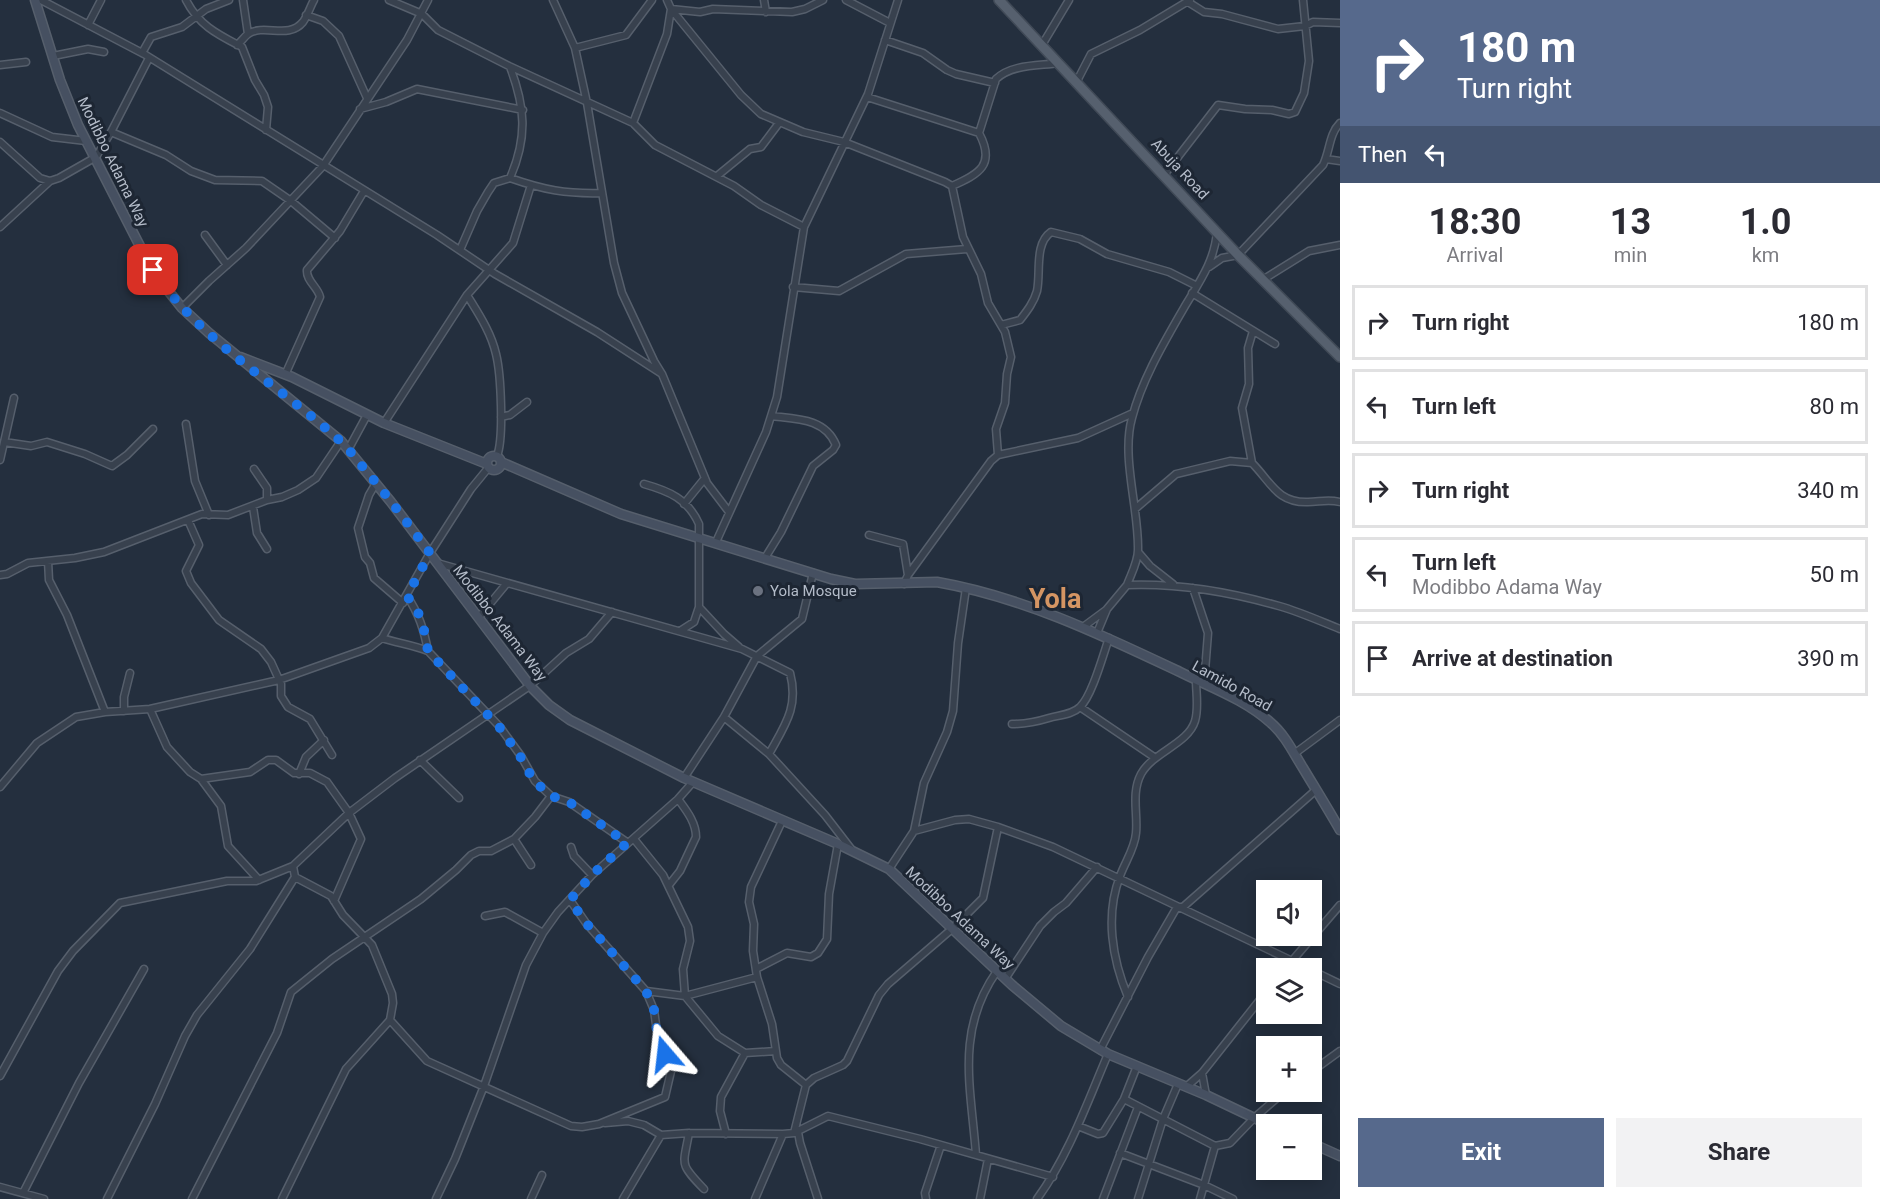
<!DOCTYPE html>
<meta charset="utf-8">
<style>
:root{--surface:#fff;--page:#f2f2f3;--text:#2b2b33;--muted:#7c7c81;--line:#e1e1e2;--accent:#56698c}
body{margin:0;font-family:Roboto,sans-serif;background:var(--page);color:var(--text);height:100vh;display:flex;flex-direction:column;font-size:22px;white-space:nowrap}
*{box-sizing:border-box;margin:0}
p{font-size:20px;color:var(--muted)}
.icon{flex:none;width:33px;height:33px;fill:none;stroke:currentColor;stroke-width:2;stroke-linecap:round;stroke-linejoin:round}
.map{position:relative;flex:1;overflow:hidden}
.panel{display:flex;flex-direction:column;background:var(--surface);width:540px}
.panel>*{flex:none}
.guide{background:#56698c;color:#fff;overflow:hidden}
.controls{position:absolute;left:1256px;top:880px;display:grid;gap:12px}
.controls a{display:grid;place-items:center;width:66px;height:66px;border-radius:0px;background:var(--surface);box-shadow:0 3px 15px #0003;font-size:30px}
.pin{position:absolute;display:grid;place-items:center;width:51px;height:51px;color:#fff;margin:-26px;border-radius:12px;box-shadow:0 3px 9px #0006}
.me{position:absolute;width:66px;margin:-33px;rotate:343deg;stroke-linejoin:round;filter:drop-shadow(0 0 4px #0008)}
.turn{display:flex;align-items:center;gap:21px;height:126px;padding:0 18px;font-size:27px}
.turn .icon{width:78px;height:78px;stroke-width:2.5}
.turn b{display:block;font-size:42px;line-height:51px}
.then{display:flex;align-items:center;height:57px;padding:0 18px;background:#0003;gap:12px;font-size:22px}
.eta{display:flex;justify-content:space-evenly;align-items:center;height:102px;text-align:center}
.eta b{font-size:36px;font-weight:700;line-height:42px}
.cta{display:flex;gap:12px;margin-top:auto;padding:12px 18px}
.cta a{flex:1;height:69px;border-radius:0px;background:var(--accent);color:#fff;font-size:24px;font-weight:700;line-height:69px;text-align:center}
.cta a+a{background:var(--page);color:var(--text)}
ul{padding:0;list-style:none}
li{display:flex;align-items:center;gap:18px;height:75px;margin:0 12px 9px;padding:0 6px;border:3px solid var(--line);border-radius:0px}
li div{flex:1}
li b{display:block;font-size:22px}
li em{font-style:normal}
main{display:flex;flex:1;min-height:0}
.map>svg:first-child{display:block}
</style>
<main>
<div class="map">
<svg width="1340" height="1199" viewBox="0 0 1340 1199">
<rect width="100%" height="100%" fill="#242f3e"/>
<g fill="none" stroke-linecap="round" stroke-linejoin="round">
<defs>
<path id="minor" d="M41,0L144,54L437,235L495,274L597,332L662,374
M186,0C199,26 219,35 242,47L255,80L264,95L268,107L266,130
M243,0L248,34
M389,0L422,14L438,30L509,66L633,123L655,145L734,186L761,205L804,227
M553,0L575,48L587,103L614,263L622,293L654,361L662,374L707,483L729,512
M764,0L766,12
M846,0L890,23
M1188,2L1204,12L1222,14L1278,29L1305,26L1313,22L1340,23
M671,9L741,95L761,114L803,132L844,142L945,182L952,186L963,237L981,274L988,303L1005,332L1011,357L1007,374L1005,403L996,429L998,455
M671,9L700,12L713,9L792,12L805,9L823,0
M306,15L323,21L339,36L367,98
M88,25L101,0
M885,40L923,53L947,70L956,74L995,83
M237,45C241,42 244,37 248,34C265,23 288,40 303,22C308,15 310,7 314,0
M1042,45L1069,0
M575,48L626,35L652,0
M142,53L151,37L182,27L206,9L229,0
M53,56L88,49L104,52
M0,65L26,62
M1077,81L1091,54L1140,30L1190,0
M867,97L979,133L996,79C1012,64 1038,66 1059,63
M360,109L386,102L417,89L523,110
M0,113L52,137L86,141
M633,123L667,34L671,9L667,0
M111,132L166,155L191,171L215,180L262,181L291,201L335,238
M0,142L40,178L50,181L59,178L96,157L111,132L149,58
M1326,159L1340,161
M1164,175L1218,105L1245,109L1272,110L1289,114L1295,112L1304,93L1309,61L1303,0
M717,176L750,149L761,147L779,123
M510,178C544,190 566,194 602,193
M952,186C979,174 996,165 979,133
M0,227L50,181
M205,235L227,265
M460,250L477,211L488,192L494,183L510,178C528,137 525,106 510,67
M1209,267L1222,258L1238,255L1323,165C1330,151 1329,134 1340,123
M1264,279L1309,251L1340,245
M793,287L839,291L906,254L967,249
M1192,293L1275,344
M467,295C478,313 491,332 496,354C501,374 504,438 497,456
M182,308L209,281L246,248L323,166L407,40L428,0
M1001,325L1020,320C1027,311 1034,302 1037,291C1041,272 1034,244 1051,232L1080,239L1107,254L1169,272L1197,286
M285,375L320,297C318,287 306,281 307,270L340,231L364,191
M501,417L510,415L527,402
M384,423L467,295L513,243L531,185
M186,424L195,481L209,515
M4,442L31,446L47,442L85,454L112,466L127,455L153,429
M348,450L367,415
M0,460L14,398
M1252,463L1242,408L1249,384L1248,348L1253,331
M254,469L267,488V500
M376,483L369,495L358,528L365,557L370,563L374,578L403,603
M644,484C669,491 688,499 699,524V607L694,622L680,631
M684,504L705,478
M253,507L257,533L267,549
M1135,509L1176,474L1230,461L1252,463C1271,482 1277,503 1308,502C1319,502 1328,499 1340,502
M188,520L199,545L186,571L191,583L219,620L261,649L271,662L281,684V696L288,707L310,719L332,755
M869,535L903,544L908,575
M716,542L766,432L777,397L804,227L868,94L898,0
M1138,552L1150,566L1173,584
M765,558L781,532L813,466L833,450L836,445C825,418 796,419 771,416
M48,561L49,580L67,615L105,712
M437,563L742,649L790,673C799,707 785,725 769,754
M0,575L7,574L28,563L75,558L104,552L202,514L228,515L267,500L282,497L298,490L316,478L341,441
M904,584L908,575L991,461L998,455L1078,438L1133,413
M1127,585C1131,574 1138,562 1138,550C1139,509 1121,457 1132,418C1142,379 1165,341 1185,306C1200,281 1215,260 1217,231
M1193,588L1208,633L1204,684
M407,596C419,614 424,630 428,651
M699,607L724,634L739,647
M479,617L507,583
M1083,627L1106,610
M1097,633L1107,609L1127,585C1178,583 1230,592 1279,606C1300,612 1320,621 1340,629
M382,638C397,643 413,645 428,651L500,727L521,756L535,781L551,796L569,802L628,843
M1080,707L1154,757
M150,709L167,747L190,772L201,779L221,806L228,846L259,880
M124,711V697L130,673
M724,717L769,754L825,815L852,850
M1012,724C1026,724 1036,722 1049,718C1059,715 1072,715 1080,707C1092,696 1103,655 1109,638
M1294,754L1340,720
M420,760L459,798
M299,774L306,757L324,740
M684,778L724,717L757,656L802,619L813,573
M201,779L250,772L268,760H276L294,773H310L327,782L349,813L361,839L334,901
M0,787L37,743L76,717L105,712L150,709L279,680L369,648L382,638L430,553L471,489L489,467
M782,821L751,887L749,902L754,924L753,951L757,977L772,1024L777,1058L781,1065L806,1085
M914,831L955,820L969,819L998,827L1053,847L1309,969
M514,839L531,865
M634,839L663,875L688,927L690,941L683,969L685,996L757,977
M571,847L574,856L592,875
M889,869L914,831L924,783L947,732L953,711L958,643L966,588
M295,877L331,896L343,915L372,945L392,994L393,1003L390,1020L427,1061L571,1126L582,1127L599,1124L665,1097L672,1067L657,1032L654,1010L646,991L586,923L570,900
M669,885L680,871L696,837C696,822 686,810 678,799
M485,916L505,912L543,933
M756,969L787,953L811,957L818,953L827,939L829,894L838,844
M1285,969L1340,905
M1311,970L1340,984
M1005,979L1040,926L1054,912L1066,903L1097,867
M646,991L685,996L718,1036L745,1053L776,1051
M1128,997C1112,959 1105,915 1120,876C1125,862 1135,848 1136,833C1138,814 1131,793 1141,774C1153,752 1188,744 1195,721C1199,708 1196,693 1196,680
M1100,1050L1148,957L1177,907H1183L1316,790
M1311,1072L1340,1051
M1202,1073L1206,1095
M0,1076L58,971L73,951L120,903L227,881H256L293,866L349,813L395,778L531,685L566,653L589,639L612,612
M1186,1087L1202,1073L1266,992
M1124,1099L1215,1146L1230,1143L1254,1118L1284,1092
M605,1123L628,1121L644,1125L661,1135L689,1133L783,1134L794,1133L828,1116L920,1139L1053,1177
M1078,1126L1098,1134L1103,1133L1124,1099L1137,1066
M689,1133C683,1166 679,1163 704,1189
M794,1133L806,1085L814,1078L843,1065L847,1061L879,995L888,984L953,928L983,898L998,827
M795,1133L798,1132L800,1143L818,1199
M726,1134L720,1111L721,1097L745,1053
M1120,1153L1204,1185L1233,1199
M976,1155C971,1087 955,1031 997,971
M0,1187L44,1199
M23,1193L79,1083L144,969
M107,1199L155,1104L185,1036L197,1015L250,949L295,877L293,866
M192,1199L277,1033L291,992L332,959L421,899L456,870L471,855L479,851H491L514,839L535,817L551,796
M282,1199L346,1069L390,1020
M436,1199L455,1159L484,1086L526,965L543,933L558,912L592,875L678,799L693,782
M531,1199L542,1175
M623,1199L661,1135
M755,1199L783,1134
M926,1199L925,1193L941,1145
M980,1199L988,1159
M1037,1199C1069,1155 1087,1103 1108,1054
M1103,1199L1138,1107
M1138,1199L1163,1119L1178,1084
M1200,1199L1215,1146"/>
<path id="secondary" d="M35,0L60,80L78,125L145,256L162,283L182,308L209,333L341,441L391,502L531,687L549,705L570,720L684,778L838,844L889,869L1012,985L1061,1026L1108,1054L1206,1095L1269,1125
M240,357L292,377L384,423L487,464
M487 463a7 7 0 1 1 14 0a7 7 0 1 1-14 0Z
M501,462L621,514L831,579L855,584L937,582C1023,597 1102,635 1180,672C1210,687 1246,700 1271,723C1285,735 1293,752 1303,768C1315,788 1328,809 1340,830
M1311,1143L1340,1156"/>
<path id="primary" d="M999,0L1238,255L1340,357"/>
</defs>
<use href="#minor" stroke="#565f6c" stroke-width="9"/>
<use href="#secondary" stroke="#565f6c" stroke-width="11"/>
<use href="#primary" stroke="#414a57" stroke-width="12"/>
<use href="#minor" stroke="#38414e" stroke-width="6"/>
<use href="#secondary" stroke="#465061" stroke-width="8"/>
<use href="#primary" stroke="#56606e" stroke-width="9"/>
</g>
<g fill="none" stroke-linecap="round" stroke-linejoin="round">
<path stroke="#1a73e8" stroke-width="10" stroke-dasharray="0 18" d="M153,270C200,341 276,383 338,439C347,447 355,457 362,466C386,494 408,524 430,553L407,596L417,610L423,625L428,651L500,728L520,756L534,781L551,796L569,802L627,843L592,875L570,900L586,923L646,991L654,1010L657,1032L665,1054"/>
</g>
<circle fill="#6b7280" stroke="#1d2633" stroke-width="2" cx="758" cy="591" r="6"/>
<g text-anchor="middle" stroke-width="6" stroke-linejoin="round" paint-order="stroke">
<g font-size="15" fill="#b4bcc9" stroke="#1d2633">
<text transform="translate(113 162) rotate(64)" y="5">Modibbo Adama Way</text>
<text transform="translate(1180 169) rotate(47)" y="5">Abuja Road</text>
<text transform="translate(500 623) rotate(52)" y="5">Modibbo Adama Way</text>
<text transform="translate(1232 686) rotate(29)" y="5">Lamido Road</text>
<text transform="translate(960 918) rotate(43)" y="5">Modibbo Adama Way</text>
</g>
<g font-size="15" fill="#b4bcc9" stroke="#1d2633" text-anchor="start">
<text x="770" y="596">Yola Mosque</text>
</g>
<g font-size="27" font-weight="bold" fill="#d59563" stroke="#1d2633">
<text x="1055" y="608">Yola</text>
</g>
</g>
</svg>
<div class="controls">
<a><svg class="icon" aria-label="sound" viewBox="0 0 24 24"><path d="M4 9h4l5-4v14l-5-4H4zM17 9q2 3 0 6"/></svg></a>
<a><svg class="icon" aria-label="layers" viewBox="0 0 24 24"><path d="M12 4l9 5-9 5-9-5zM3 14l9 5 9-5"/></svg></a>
<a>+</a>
<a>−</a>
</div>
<div class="pin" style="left:153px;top:270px;background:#d93025"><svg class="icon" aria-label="arrive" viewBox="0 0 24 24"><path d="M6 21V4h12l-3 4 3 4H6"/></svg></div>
<svg class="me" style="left:665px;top:1054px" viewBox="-20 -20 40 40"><path d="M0-17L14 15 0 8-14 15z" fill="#1a73e8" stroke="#fff" stroke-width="4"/></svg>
</div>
<section class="panel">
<div class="guide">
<div class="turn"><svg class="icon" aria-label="right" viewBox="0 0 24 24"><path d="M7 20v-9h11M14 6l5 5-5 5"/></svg><div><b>180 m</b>Turn right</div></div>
<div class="then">Then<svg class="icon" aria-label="left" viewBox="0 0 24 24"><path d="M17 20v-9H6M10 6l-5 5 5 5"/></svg></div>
</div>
<div class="eta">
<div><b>18:30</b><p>Arrival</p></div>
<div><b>13</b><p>min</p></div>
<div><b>1.0</b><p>km</p></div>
</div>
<ul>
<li><svg class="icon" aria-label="right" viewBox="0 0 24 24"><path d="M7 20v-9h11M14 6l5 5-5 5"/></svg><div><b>Turn right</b></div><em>180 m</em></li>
<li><svg class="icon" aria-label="left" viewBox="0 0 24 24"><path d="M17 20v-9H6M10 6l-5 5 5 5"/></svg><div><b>Turn left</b></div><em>80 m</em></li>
<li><svg class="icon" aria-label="right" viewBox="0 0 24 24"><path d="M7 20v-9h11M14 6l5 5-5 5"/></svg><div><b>Turn right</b></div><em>340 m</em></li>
<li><svg class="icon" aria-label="left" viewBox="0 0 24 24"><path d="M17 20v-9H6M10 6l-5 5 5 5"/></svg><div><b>Turn left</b><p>Modibbo Adama Way</p></div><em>50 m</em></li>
<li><svg class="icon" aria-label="arrive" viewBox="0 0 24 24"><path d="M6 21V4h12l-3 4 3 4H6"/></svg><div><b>Arrive at destination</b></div><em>390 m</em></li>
</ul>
<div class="cta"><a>Exit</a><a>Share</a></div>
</section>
</main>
